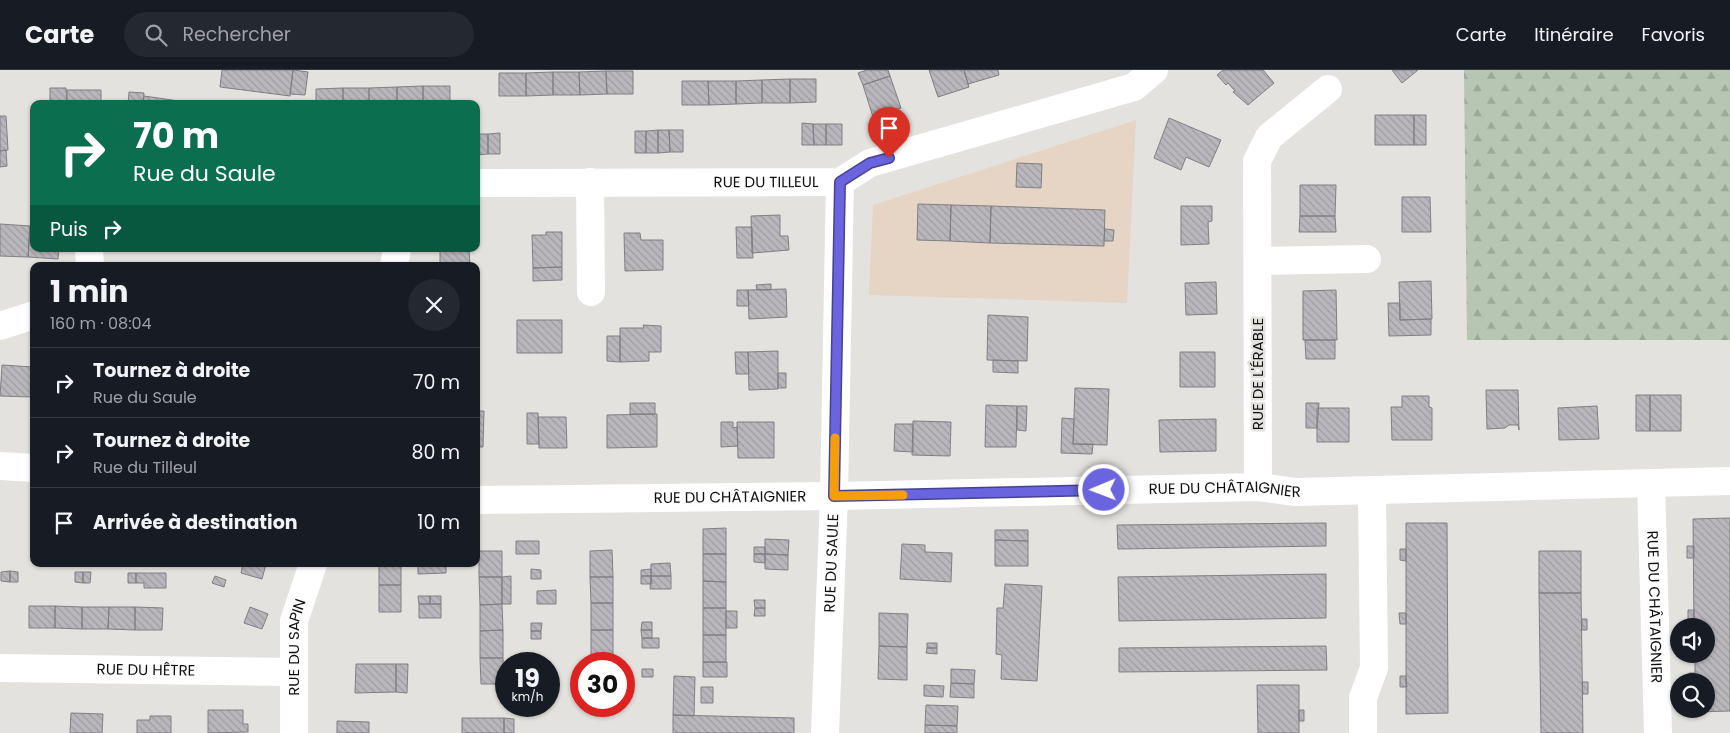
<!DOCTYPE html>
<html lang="fr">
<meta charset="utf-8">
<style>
:root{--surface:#171b24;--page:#242831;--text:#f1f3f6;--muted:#9ea1a6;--line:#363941}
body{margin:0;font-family:Poppins,sans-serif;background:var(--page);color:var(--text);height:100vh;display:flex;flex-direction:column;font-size:19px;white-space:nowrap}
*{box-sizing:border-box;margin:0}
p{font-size:16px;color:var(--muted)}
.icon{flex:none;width:28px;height:28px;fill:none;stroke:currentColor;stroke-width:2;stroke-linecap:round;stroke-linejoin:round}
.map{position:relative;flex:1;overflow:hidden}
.side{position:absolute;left:30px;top:192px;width:450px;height:305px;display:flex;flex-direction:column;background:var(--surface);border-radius:10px;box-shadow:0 1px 4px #0004}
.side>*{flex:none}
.hud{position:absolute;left:30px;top:30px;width:450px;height:152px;border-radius:10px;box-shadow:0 1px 4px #0004;background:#0b6e4f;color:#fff;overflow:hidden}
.controls{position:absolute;left:1670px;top:548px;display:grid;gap:10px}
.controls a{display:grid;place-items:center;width:45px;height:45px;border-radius:50%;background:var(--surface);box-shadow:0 1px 4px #0004;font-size:25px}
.speed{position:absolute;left:495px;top:582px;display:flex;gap:10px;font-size:25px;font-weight:700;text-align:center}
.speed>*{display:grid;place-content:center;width:65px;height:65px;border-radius:50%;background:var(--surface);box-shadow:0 1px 4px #0004;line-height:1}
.speed small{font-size:12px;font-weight:400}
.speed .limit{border:8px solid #d22;background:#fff;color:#111}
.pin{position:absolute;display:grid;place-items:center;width:42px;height:42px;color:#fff;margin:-51px -21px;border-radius:50% 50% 50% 0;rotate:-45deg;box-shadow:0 0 5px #0007}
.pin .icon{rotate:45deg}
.me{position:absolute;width:55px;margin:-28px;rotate:269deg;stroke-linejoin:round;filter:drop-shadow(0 0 4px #0008)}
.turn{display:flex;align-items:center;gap:18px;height:105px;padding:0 20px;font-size:22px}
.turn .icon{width:65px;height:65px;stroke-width:2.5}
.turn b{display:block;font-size:35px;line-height:42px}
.then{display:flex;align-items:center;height:48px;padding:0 20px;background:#0003;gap:10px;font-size:19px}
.round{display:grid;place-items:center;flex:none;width:52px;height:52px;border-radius:26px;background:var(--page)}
.overview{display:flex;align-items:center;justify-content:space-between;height:85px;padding:0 20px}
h1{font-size:30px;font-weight:700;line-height:38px}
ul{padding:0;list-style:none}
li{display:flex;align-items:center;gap:15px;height:70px;padding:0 20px;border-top:1px solid var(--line)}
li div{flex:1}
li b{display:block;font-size:19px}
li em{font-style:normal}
header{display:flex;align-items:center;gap:30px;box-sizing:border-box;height:70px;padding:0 25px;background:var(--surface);border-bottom:1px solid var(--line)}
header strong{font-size:24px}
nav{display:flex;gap:28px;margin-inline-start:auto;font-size:18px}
.search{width:350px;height:45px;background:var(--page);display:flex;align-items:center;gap:12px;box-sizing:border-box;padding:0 18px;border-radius:28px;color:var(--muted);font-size:19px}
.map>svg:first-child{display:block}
</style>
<header>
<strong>Carte</strong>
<div class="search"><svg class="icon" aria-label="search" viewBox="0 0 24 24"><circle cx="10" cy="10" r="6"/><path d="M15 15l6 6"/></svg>Rechercher</div>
<nav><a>Carte</a><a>Itinéraire</a><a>Favoris</a></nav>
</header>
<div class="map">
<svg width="1730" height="663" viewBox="0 0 1730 663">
<defs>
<pattern id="forest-firs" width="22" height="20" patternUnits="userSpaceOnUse" patternTransform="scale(1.25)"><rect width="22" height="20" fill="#b6c6b3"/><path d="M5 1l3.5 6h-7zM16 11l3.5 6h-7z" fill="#9ba999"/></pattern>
<pattern id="building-back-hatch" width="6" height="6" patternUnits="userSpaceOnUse" patternTransform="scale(1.25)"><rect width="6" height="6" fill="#b9b7bb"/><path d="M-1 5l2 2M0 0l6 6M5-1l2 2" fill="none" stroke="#9e9ca0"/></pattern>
</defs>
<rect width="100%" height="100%" fill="#e3e2de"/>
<path fill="#e6d5c4" d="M1136,50L1127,233L869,225L873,135Z"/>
<path fill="url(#forest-firs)" d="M1464,0H1730V270H1467Z"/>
<path fill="url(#building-back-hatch)" stroke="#817f83" d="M222,0H293L290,26L220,17Z
M293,0L308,2L305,25L290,24Z
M867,0H888L890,6L863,15L858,3Z
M929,0H964L969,17L938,27Z
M964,0H998L999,5L968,14Z
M1223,0H1263L1274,13L1248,35L1233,22L1235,21L1228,13L1226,15L1217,5Z
M1392,0H1418L1402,13Z
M606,1L607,24L580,25L579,2Z
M606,1H633V24H607Z
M553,2V25L526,26V3Z
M553,2H579L580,25H553Z
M499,3H526V26H499Z
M890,6L901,38L873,47L863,15Z
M790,9H816V32L790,33Z
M790,9V33H762V10Z
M762,10V33L736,34V11Z
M682,11H708L709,35H682Z
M708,11H736V34L709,35Z
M423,16V34H397V17Z
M423,16H450V34H423Z
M397,17V34H369V18Z
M50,18H66L67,34H50Z
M343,18H369V34H343Z
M343,18V34H316V19Z
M67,20H101V34H67Z
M129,22L144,23L143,34H128Z
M144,26L179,31L178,34H143Z
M1375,45H1414V75H1375Z
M1414,45H1426V75H1414Z
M0,46H6L8,80L0,81Z
M1169,48L1221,70L1209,97L1186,87L1181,100L1154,88Z
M802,53L813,54L814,75H802Z
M813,54H826V75H814Z
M826,54H842V75H826Z
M658,60V83H646V61Z
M658,60H669L670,82L658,83Z
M669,60H683V82H670Z
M635,61H646V83H635Z
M500,63V84H488V64Z
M476,64H488V84L477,85Z
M6,80L7,96L0,97V81Z
M1017,93L1042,94L1041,118L1016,117Z
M1300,115H1336L1335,146H1300Z
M1402,127H1430L1431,162H1402Z
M918,134L951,135L950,171L917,170Z
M951,135L991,136L990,173L950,171Z
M991,136L1105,140L1104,176L990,173Z
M1181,136H1212V151L1208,152L1209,174L1181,175Z
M780,145V166H788L789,180L752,183L751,146Z
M1300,146H1335L1336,162H1299Z
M0,154L30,156L28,187L0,186Z
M30,156H34V179H59L58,189L28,187Z
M736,157H752L753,188H737Z
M1105,159L1114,160L1113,171H1104Z
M546,162H562V197L533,198L532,165H546Z
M624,163H640L641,170H663V200L625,201Z
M440,179H469L470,196H440Z
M562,197V210L533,211V198Z
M1431,211L1432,249L1400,250L1399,212Z
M1216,212L1217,244L1186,245L1185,213Z
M771,214V220H757L756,215Z
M786,219L787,247L749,249L748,220Z
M737,220H748L749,236H737Z
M1336,220L1337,270H1303V221Z
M1388,233H1400V250L1431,249V265L1389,266Z
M988,245L1028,247L1027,291L987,290Z
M517,250H562V283H517Z
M643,255L661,256V282H649V291L620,292V258H644Z
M607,266H620V292L607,291Z
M1305,270H1335V289H1306Z
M778,281V319L749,320L748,282Z
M735,282H748L749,304H736Z
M1180,282H1215V317H1180Z
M993,290L1018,291V303L993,302Z
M2,295L33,297L32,327L0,326Z
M33,297H34V328L32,327Z
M778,303H786V318H778Z
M1075,318L1109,319L1107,375L1073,374Z
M1486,320H1518L1519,360L1518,355H1509L1505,358L1487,359Z
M1636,325H1650V361H1636Z
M1650,325H1681V361H1650Z
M1402,326H1429V337L1432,338V370H1392L1391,337H1402Z
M630,333H655V344H630Z
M1306,333H1319L1317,358H1306Z
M986,335L1017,336L1016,377H985Z
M1017,336H1027L1026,361L1017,360Z
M1597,336L1599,369L1559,370L1558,338Z
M1317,338H1349V372H1317Z
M476,341H484L483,377H476Z
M527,343H538L539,374H527Z
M657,344V377L607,378V345Z
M538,347H566L567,378H539Z
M1062,348L1074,349L1073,374H1093L1092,384L1061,383Z
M1216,349V381L1160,382L1159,350Z
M913,351L951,352L950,386L912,385Z
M721,352H733V358L737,357L738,376L721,377Z
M737,352H774V388H738Z
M895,354H913V382L894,381Z
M1730,448V641L1695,642V639H1706V611H1695V584H1706V556H1694L1693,449Z
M1326,453V476L1118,479L1117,455Z
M1406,453H1447L1448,643L1406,644Z
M726,458V484H703V459Z
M995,460H1028V471L995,470Z
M765,469L789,470L788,485L765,484Z
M995,470L1028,471V496H995Z
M516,471H539V484H516Z
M902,474L925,475V482L952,483L951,512L900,509Z
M1687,476H1694V488H1687Z
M754,477H765V484H754Z
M1400,479H1406V491L1400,490Z
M612,480L613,507H590V481Z
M479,481H502V507H479Z
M1539,481H1581V523H1539Z
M703,484H726V512L703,511Z
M754,484H765V493L754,492Z
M765,484L788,485V500L765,499Z
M670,493L671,506H651V494Z
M243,494H266L262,509L241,503Z
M379,494H401V515H379Z
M418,494H446V503L418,504Z
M531,499L541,500V509H531Z
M651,499V506H641V500Z
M10,501L18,502V512H10Z
M10,501V512L1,511V502Z
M75,502H83V513L75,512Z
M83,502H91L90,513H83Z
M128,503H136V513H128Z
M136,503H166V518H144V513H136Z
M1326,504V548L1119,551L1118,507Z
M215,506L226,510L224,517L212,513Z
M511,506V534H502V507Z
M641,506H651L652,514H641Z
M651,506H671V519H650Z
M479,507H502V534L480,535Z
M590,507H613V533H591Z
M703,511L726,512V538H703Z
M1005,514L1042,516L1037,611L1001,609L1002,585L996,584L997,538H1003Z
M379,515H401V542H379Z
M556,520V534H537V521Z
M1539,523H1581L1583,663H1541Z
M418,526H430V534H419Z
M430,526H441V534H430Z
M754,530H765V538H755Z
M591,533H613V560H591Z
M419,534H441V548H419Z
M502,534L503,560L480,561V535Z
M29,536H55V558H29Z
M55,536L82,537V559L55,558Z
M82,537H109L108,559H82Z
M109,537H135V560L108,559Z
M135,537L163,538L162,560H135Z
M250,537L268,544L262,559L244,553Z
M703,538H726V565H703Z
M755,538H765V546H754Z
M1688,540H1694V551H1688Z
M726,541H737V558H726Z
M879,543L908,544L907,577L879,576Z
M1399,543H1406V554H1400Z
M1582,549H1587V560H1582Z
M642,552H652V560H641Z
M531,553H542L541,561H531Z
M503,560V588H480V561Z
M591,560H613V587H591Z
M641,560H652V568H642Z
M531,561H541V569H531Z
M703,565H726V592H703Z
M642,568H659V578H642Z
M927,573H937V578H927Z
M879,576L907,577V610L878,609Z
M1326,576L1327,600L1119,602V578Z
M927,578H937V584L926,583Z
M591,587H613V594H591Z
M480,588H503L504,614H481Z
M703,592H727V607H703Z
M356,594H396V622L355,623Z
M396,594H408L407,623L396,622Z
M642,599H653V607H642Z
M951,599L975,600L974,614L951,613Z
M1689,603H1695V611H1689Z
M674,606L695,607L694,646L673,645Z
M1400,606H1406L1407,617H1400Z
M1582,612H1588V624H1583Z
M951,613L974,614V628L950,627Z
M924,615L944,616L943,627L924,626Z
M1257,615H1299V663H1258Z
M701,617H713V633H701Z
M926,635L958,636L957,656L925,655Z
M208,640H243V654H248V662L208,663Z
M1299,640H1304V651H1299Z
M71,643L103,644L102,663H70Z
M673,645L794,648V663H673Z
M150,646H171V663H137V650H150Z
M462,648H504V663H462Z
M504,648L514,649V663H504Z
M337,651L369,652V663H337Z
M925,655L957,656V663H925Z"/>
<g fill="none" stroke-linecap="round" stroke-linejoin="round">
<g stroke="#fff" stroke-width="28">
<path d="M590,112L591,222"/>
<path id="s1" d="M476,113L840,112L870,93L1134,17L1154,0"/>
<path d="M89,179L90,196"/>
<path d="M1258,191L1367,189"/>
<path d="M394,196L397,179"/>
<path d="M0,256L34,245"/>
<path d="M0,396L34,398"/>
<path id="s2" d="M1651,413L1658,662"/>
<path d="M1258,417L1257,91L1269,67L1328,19"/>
<path id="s3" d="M476,430L834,426L1258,417L1296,422L1730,411"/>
<path id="s4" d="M0,598L293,602"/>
<path id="s5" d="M294,663V551L313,494"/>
<path id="s6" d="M825,663L834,426L840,112"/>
<path d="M1363,663V628L1374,598L1372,421"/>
</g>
</g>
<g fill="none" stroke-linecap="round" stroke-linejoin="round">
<defs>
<path id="route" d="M889,88L870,93L840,112L834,426L1104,420"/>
</defs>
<use href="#route" stroke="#454291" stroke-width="12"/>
<use href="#route" stroke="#6a65df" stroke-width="9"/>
<path stroke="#f59e0b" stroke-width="9" d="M835,368L834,426L903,425"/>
</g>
<g text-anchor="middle" stroke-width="5" stroke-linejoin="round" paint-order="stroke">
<g font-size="15" fill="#0e0e0d" stroke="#e3e2de">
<text dy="5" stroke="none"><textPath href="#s1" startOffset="290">RUE DU TILLEUL</textPath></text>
<text transform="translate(1258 304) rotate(-90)" y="5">RUE DE L'ÉRABLE</text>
<text dy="5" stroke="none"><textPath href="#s3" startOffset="749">RUE DU CHÂTAIGNIER</textPath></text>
<text dy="5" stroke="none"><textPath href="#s3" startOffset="254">RUE DU CHÂTAIGNIER</textPath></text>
<text dy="5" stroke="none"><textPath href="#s6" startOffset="170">RUE DU SAULE</textPath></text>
<text dy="5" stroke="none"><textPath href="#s2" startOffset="124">RUE DU CHÂTAIGNIER</textPath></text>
<text dy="5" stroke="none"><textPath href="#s5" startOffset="86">RUE DU SAPIN</textPath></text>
<text dy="5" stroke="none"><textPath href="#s4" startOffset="146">RUE DU HÊTRE</textPath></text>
</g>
</g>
</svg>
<div class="controls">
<a><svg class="icon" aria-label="sound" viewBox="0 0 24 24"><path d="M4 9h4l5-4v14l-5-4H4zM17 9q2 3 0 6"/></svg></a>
<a><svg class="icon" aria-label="search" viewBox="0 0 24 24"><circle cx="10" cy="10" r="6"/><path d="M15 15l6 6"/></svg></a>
</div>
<div class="speed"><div>19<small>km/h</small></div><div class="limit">30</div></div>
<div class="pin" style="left:889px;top:88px;background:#d93025"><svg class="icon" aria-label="arrive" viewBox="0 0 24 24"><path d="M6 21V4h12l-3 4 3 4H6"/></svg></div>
<svg class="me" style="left:1104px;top:420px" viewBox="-20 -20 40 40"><circle r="17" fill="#6a65df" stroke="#fff" stroke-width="3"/><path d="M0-11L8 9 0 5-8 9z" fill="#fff"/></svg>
<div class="hud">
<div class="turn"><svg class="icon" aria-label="right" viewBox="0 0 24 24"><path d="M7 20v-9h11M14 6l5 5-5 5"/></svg><div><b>70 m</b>Rue du Saule</div></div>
<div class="then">Puis<svg class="icon" aria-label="right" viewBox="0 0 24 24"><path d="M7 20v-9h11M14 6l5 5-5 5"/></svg></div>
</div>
<section class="side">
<div class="overview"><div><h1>1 min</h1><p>160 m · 08:04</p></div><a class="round"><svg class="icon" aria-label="close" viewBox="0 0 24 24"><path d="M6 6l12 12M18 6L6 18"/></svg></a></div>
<ul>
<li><svg class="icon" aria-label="right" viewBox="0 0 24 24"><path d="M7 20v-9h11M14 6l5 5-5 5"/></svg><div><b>Tournez à droite</b><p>Rue du Saule</p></div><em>70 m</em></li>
<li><svg class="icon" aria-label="right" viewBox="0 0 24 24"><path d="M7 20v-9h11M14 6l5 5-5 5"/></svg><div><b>Tournez à droite</b><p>Rue du Tilleul</p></div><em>80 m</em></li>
<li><svg class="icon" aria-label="arrive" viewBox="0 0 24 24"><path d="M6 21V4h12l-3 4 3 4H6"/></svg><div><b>Arrivée à destination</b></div><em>10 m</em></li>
</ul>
</section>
</div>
